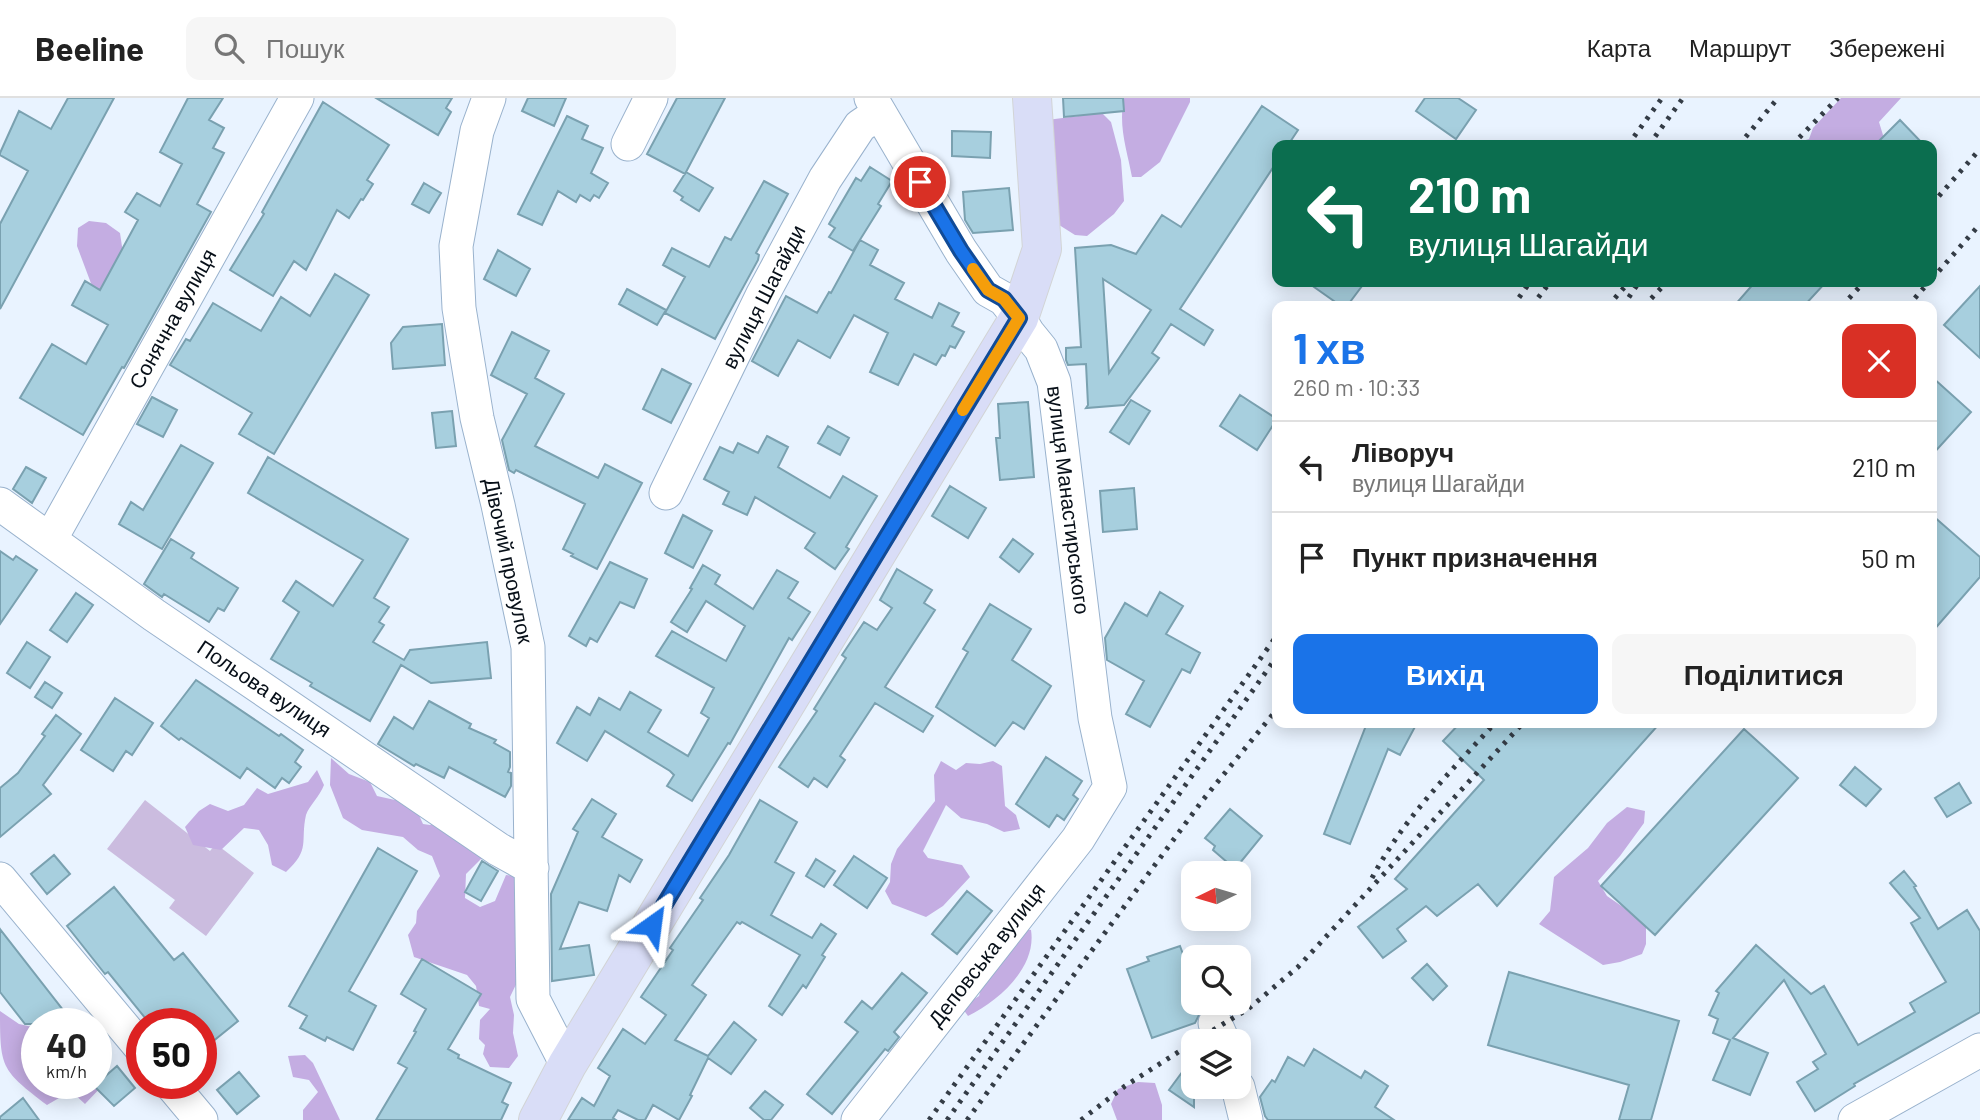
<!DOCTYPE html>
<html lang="uk">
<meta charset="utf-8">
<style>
:root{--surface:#fff;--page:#f6f6f6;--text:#222;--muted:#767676;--line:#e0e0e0;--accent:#1a73e8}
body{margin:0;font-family:Barlow,sans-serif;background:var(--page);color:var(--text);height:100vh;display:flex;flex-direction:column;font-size:26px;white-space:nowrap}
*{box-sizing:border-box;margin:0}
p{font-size:23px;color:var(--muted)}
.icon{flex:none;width:38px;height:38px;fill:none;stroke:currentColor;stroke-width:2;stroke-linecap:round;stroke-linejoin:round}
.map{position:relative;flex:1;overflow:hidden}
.panel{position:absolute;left:1272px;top:203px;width:665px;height:427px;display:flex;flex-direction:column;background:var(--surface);border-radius:14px;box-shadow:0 4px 18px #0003}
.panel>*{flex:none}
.banner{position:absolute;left:1272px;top:42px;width:665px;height:147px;border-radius:14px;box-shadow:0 4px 18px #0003;background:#0b6e4f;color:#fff;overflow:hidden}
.needle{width:46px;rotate:265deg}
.tools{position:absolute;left:1181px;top:763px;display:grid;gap:14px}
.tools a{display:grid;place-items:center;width:70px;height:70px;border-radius:14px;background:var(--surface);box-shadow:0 4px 18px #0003;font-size:35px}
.speed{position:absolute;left:21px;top:910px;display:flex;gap:14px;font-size:35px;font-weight:700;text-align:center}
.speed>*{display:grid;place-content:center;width:91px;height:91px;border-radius:50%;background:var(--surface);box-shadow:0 4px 18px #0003;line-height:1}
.speed small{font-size:18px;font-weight:400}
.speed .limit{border:10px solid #d22;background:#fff;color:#111}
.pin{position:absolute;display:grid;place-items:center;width:60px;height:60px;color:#fff;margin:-30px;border:4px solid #fff;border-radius:50%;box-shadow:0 2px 7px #0007}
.me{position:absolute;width:77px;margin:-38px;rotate:31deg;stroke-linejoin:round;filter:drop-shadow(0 0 5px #0008)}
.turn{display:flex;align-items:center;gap:24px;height:147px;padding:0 21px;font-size:32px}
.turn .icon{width:91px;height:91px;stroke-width:2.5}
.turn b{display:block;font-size:49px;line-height:60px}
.round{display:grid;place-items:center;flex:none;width:74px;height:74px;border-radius:14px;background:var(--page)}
.summary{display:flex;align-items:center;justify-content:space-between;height:119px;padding:0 21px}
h1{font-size:42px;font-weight:700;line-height:52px;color:var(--accent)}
.primary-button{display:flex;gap:14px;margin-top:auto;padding:14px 21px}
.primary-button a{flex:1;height:80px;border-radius:14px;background:var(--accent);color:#fff;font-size:28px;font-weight:700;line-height:80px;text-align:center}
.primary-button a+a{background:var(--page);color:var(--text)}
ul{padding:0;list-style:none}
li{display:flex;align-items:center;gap:21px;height:91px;padding:0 21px;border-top:2px solid var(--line)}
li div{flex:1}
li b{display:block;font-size:26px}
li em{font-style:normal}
header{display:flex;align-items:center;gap:42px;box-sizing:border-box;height:98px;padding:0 35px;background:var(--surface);border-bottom:2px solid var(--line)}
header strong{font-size:33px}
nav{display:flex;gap:38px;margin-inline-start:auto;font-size:24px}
.search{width:490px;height:63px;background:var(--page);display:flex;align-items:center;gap:18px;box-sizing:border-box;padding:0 24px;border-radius:14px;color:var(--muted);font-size:26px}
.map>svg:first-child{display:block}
</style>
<header>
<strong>Beeline</strong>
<div class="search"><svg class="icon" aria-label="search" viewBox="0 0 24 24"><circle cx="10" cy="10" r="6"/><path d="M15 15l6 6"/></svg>Пошук</div>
<nav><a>Карта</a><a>Маршрут</a><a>Збережені</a></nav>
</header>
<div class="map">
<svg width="1980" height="1022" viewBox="0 0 1980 1022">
<rect width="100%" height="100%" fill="#e9f3ff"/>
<path fill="#cbbcdf" d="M145,702L210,753L216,746L254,775L206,838L169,810L175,802L107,751Z"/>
<path fill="#c4ade2" d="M1124,0H1190V4L1160,64L1141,79H1132C1127,52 1118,28 1124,0Z
M1841,0H1901L1879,24L1886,47H1796L1799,44L1809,41L1813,30Z
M1102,15L1111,24L1121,62L1124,103L1114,116L1087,138L1075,137L1056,125L1047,22Z
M89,123L106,125L120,135L124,162L111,201L92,188L77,148L78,130Z
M331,660L349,676L370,684L377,698L395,702L408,693L423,726L430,727L445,719L489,753L466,776L465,800L480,809L495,803L506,777L515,778L521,876L510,899L514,917L513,935L518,958L509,970L490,969L483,956L485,947L479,941L480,922L490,911L479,908L476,888L467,877L414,859L408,837L416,825L417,813L440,778L432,758L418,752L403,739L362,732L343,720L330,687Z
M941,663L956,672L966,665L980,666L993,663L1002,668L1005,708L1016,717L1020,731L1004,734L987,726L961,720L946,707L923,753L928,760L962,767L970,779L943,808L926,819L892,806L885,793L890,784L891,766L897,751L935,703L934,677Z
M317,672L324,687C320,698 309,708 306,717C300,744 311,751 286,774L272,767L268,747L259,732L244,730L221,752L193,747L185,729L199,713L210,706L228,713L244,707L257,690L268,696L308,684Z
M1627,709L1645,713L1644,725L1620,758L1598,783L1607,798L1646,825V846L1642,856L1620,864L1603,867L1539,826L1550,813L1554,779L1588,750L1607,725Z
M1018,830L1031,832C1037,869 999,903 968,918L963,911L968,905L979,898L981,891Z
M0,913L19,926L37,930V985H96V969H104V986L85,1006L71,993L47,1007C1,972 0,970 0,913Z
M305,957L313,965L340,1022H303V1012L318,994L309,982L293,979L288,958Z
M1138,984L1155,985L1162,1007V1022H1117L1111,1006L1118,991Z"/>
<path fill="#a7cfde" stroke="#7aa1b0" stroke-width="2" fill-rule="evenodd" d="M68,0H114L0,211V126L28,73L0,57V55L19,13L51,31Z
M188,0H223L209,22L224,30L213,50L224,55L197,106L211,114L124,270L122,269L83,337L20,300L52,246L86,266L108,227L72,207L85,183L100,192L138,122L125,114L137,95L160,108L182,66L160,54Z
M376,0H452L446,10L451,14L438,37Z
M528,0H566L554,28L522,13Z
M677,0H725L685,76L647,56Z
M1063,0H1123L1124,13L1064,19Z
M1425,0H1458L1476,12L1456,41L1416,13Z
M323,4L389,47L367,82L373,86L363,102L361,101L349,120L337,112L306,172L294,163L273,198L230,172L264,116L262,114Z
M1262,8L1298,32L1288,47H1278V62L1180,211L1213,232L1204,247L1171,226L1152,255L1159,260L1124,307L1086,310L1088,307L1086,266L1068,267L1066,262V250L1081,249L1075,150L1111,147L1136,156L1162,117L1181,129ZM1103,181L1151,212L1109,275Z
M567,18L588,28L582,41L603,50L591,75L608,85L599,100L594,97L590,103L580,97L576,104L558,93L542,127L518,116Z
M1900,22L1924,47H1875Z
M952,33L991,34L990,60L952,58Z
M870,69L892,83L878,106L881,108L853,153L829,139L835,130L829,126L856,80L861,83Z
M686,74L713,90L699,113L681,102L683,99L674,93Z
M764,83L788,96L756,155L759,157L758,162L715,241L665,215L685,179L663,167L672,150L709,169L725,139L731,142Z
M424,85L441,95L429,115L412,106Z
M1009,90L1013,132L973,135L965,122L963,94Z
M860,142L878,152L870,167L904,185L895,201L932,220L939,205L959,215L952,228L964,234L955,250L950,248L945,258L942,257L936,267L914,256L898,287L870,274L888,235L854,217L830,260L798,242L778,278L752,263L786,198L817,215L829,194L831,195Z
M498,152L530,171L516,198L484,181Z
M335,176L369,197L274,356L239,336L252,315L170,267L186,241L190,243L213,205L261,233L281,199L310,218Z
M1307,184H1365L1347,208H1341Z
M1755,184H1826L1804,208H1734Z
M1980,188V260L1944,227Z
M627,191L666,212L657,227L619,206Z
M442,226L445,267L393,271L391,245L403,229Z
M512,234L549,253L535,280L564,296L535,348L598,380L605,366L642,385L597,471L571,458L573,456L563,451L585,406L516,372L514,375L509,372L502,342L527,296L491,277Z
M662,271L691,286L671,325L643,311Z
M1932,279L1971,314L1932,357Z
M1240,297L1277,321L1257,352L1220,328Z
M152,299L177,312L163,339L137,326Z
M1131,302L1150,313L1129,346L1110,334Z
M1028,304L1034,379L1000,382L996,340H1000L998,306Z
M452,313L456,348L436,350L432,315Z
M828,328L849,340L840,357L818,345Z
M767,338L788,349L778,369L830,400L843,378L877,398L846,449L849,451L835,471L805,450L815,435L755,399L747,417L723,406L729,394L704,381L720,349L733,355L738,345L758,355Z
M181,347L213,365L162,451L119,426L131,404L143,412Z
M268,359L408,441L374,500L389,509L379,524L384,527L373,544L404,562L410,552L487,544L491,580L431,585L401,567L370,623L310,588L312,585L271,561L299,514L283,503L296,483L333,508L363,462L248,395Z
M26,369L46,380L32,405L13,391Z
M950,388L986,410L968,440L932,418Z
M1134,390L1137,431L1103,434L1100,393Z
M683,417L712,433L693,470L665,455Z
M1932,417L1980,459V479L1932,534Z
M171,441L194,455L191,460L238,490L224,513L218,510L209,524L164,496L162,499L144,486Z
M1013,441L1033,456L1019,474L1000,459Z
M0,453L13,462L16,458L37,472L0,526Z
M610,464L647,481L634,510L620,504L597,544L590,540L586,548L569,538Z
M703,467L720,477L715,486L753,511L777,472L798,484L788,500L810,514L792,542L789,540L730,646L728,645L692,703L667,688L674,677L670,673L605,633L587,663L557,645L577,609L590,617L599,600L620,612L630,594L661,612L648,634L688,658L709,620L701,615L714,590L656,558L672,533L726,563L745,528L706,503L687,534L671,524L692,491L690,490Z
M897,471L932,492L924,505L935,512L885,589L933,618L923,634L875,605L840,658L845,662L827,689L814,680L808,689L779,669L817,613L814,611L846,560L842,557L864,524L877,532L892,510L880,502Z
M1160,494L1183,508L1166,536L1200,555L1190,575L1182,571L1150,629L1126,616L1144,583L1107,562L1105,540L1125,505L1147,518Z
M76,495L93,507L67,544L50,532Z
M990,506L1031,531L1012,562L1051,588L1024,631L1013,624L995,648L936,609L968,554L963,551Z
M27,544L50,559L30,590L7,575Z
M196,582L279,638L281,636L303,652L295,664L301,669L289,685L282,680L275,690L247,670L240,680L181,640L179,642L161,628Z
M45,584L62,595L52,610L35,599Z
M115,600L153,625L132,657L126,653L113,673L81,652Z
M429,603L471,626L469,630L496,642L494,645L510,654V669L508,674L511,675V688L505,699L449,669L444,680L416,666L414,668L378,646L394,619L413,631Z
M56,617L81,636L43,687L51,696L0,739V690L18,675L45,638L42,636Z
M1367,625H1417L1400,657L1388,651L1350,746L1324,736Z
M1460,625H1660L1497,808L1478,786L1437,818L1426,808L1397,831L1406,843L1383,860L1358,829L1407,791L1395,781L1484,682L1443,643Z
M1744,631L1798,680L1655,837L1601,788Z
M1046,659L1082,683L1073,697L1078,701L1064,722L1057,717L1049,729L1016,706Z
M1855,669L1881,691L1866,708L1840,687Z
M1959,685L1971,705L1947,719L1935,700Z
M592,701L616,716L602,739L642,762L630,784L619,777L607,813L579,804L560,851L589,847L594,877L552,883L551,796L578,734L573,731Z
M760,702L797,724L775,764L794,775L771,817L812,840L821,826L836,836L822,857L825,859L806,890L803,887L782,917L769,908L800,857L742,824L740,826L737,824L692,887L706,897L675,942L708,958L734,924L756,942L731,976L708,960L690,997L692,998L679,1022L653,1007L645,1022H638L618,1012L613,1020L616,1022H568L582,1000L594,1008L610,978L598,970L623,931L645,946L666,917L641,899L673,852L670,850L703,802L700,800L729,757Z
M1230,711L1262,738L1235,771L1213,752L1215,748L1205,740Z
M378,750L417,773L349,893L376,908L353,952L327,939L325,943L300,930L307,918L289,908Z
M54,757L70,776L47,796L31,776Z
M854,758L887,780L867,810L834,787Z
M816,761L835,773L824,789L806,778Z
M482,763L498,773L481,803L465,794Z
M1904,773L1916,788L1914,789L1938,831L1967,812L1980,833V914L1854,986L1855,988L1815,1013L1797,984L1818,971L1813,964L1826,956L1784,882L1733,940L1768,955L1750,997L1713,982L1730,942L1713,935L1718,921L1709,917L1719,895L1716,893L1756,847L1811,896L1824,888L1858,947L1915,914L1910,905L1946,884L1911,825L1920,820L1890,785Z
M114,789L174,862L183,855L238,923L201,953V926H150L108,874L105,876L67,828Z
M967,793L992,813L957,856L932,836Z
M0,831L74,926H25L0,894Z
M1180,848L1194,886V905H1200L1202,911L1195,925L1152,940L1127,871L1149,863L1147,859Z
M422,861L481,896L448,951L459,957L458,960L511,985L502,1004L508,1007L501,1022H376L407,970L398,965L416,934L414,933L426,911L401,896Z
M1427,866L1447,888L1433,902L1412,880Z
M1509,874L1679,923L1651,1022H1619L1629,987L1488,947Z
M902,875L927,895L894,934L899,939L888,953L885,951L832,1016L807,996L858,934L845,924L862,903L872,911Z
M1314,951L1361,980L1365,973L1388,988L1375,1009L1394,1022H1268L1265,1018L1260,999L1272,982L1275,984L1288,959L1304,968Z
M1194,958V1009L1169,992Z
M117,968L135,990L114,1008L94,988Z
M239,974L259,998L237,1016L217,992Z
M765,993L783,1007L771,1022H764L750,1010Z
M23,1000L39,1022H0V1019Z"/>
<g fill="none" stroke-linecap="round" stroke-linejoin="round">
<defs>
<path id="minor" d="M489,0L477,33L456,148L459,210L477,320L498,407L528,549L533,901L567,967
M628,46L651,0
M666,395L763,196L825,81L860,28L879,15
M0,406L154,517L498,751L532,770
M50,442L297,0
M0,781L142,951
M1215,925L1223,943
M170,985L201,1022
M1238,989L1246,1022
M858,1022L1078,741L1110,689L1095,620L1054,284L1041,251L1028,235L1019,220L1004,201L988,192L961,153L871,0
M1855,1022L1980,952"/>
<path id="major" d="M538,1022L567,967L1019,220L1042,151L1032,0"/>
</defs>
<use href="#minor" stroke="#99b2cd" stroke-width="35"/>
<use href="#major" stroke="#d2d4d5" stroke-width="40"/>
<use href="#minor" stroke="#fff" stroke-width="33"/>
<use href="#major" stroke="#d9ddf7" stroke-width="38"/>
<path stroke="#343c46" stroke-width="5" stroke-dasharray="3.5 7" stroke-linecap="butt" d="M1628,47L1662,0
M1649,47L1683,0
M1739,47L1778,0
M1792,47L1838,0
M1932,106L1980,51
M1932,181L1980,126
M1513,208L1530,184
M1532,208L1550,184
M1608,208L1629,184
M1623,208L1639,184
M1644,208L1667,184
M1842,208L1864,184
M1908,208L1929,184
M1372,780C1403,721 1450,674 1495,625
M1195,943L1248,911L1298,869L1523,625
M929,1022L1278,536
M947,1022L1278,557
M967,1022L1202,703L1278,610
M1081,1022L1125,988L1194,944"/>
</g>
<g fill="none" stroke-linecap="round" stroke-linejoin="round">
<defs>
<path id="route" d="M652,827L1019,220L1004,201L988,192L961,153L920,84"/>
</defs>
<use href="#route" stroke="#114b97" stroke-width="18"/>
<use href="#route" stroke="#1a73e8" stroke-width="12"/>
<path stroke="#f59e0b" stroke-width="12" d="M963,312L1019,220L1004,201L988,192L973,171"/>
</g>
<g text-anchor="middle" stroke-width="5" stroke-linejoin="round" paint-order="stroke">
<g font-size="21" fill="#070f18" stroke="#fff">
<text transform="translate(764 199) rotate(-63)" y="7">вулиця Шагайди</text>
<text transform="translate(173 221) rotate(-61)" y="7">Сонячна вулиця</text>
<text transform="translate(1068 402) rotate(83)" y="7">вулиця Манастирського</text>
<text transform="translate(508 463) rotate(78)" y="7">Дівочий провулок</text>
<text transform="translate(264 591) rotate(34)" y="7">Польова вулиця</text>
<text transform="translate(987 857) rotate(-52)" y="7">Деповська вулиця</text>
</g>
</g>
</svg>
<div class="tools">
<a><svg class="needle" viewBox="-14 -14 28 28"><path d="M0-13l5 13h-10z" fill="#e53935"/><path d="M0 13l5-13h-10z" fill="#767676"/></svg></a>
<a><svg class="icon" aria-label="search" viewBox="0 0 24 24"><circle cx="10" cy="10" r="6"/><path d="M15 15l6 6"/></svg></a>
<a><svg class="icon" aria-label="layers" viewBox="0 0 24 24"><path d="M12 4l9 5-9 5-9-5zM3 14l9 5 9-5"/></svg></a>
</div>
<div class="speed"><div>40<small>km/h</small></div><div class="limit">50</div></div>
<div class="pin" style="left:920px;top:84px;background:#d93025"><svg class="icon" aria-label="arrive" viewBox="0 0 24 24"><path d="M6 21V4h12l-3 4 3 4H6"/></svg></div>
<svg class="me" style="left:652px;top:827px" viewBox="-20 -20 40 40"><path d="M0-17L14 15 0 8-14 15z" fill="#1a73e8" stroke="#fff" stroke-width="4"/></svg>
<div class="banner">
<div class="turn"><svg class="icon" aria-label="left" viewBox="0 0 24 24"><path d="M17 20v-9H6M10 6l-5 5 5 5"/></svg><div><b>210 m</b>вулиця Шагайди</div></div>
</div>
<section class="panel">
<div class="summary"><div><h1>1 хв</h1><p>260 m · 10:33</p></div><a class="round" style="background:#d93025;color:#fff"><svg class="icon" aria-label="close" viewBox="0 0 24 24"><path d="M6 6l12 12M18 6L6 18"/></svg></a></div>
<ul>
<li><svg class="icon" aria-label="left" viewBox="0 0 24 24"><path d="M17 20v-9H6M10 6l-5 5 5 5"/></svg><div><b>Ліворуч</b><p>вулиця Шагайди</p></div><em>210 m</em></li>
<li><svg class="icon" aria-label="arrive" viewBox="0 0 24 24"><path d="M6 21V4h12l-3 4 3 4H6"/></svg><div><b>Пункт призначення</b></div><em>50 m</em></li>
</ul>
<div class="primary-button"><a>Вихід</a><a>Поділитися</a></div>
</section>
</div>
